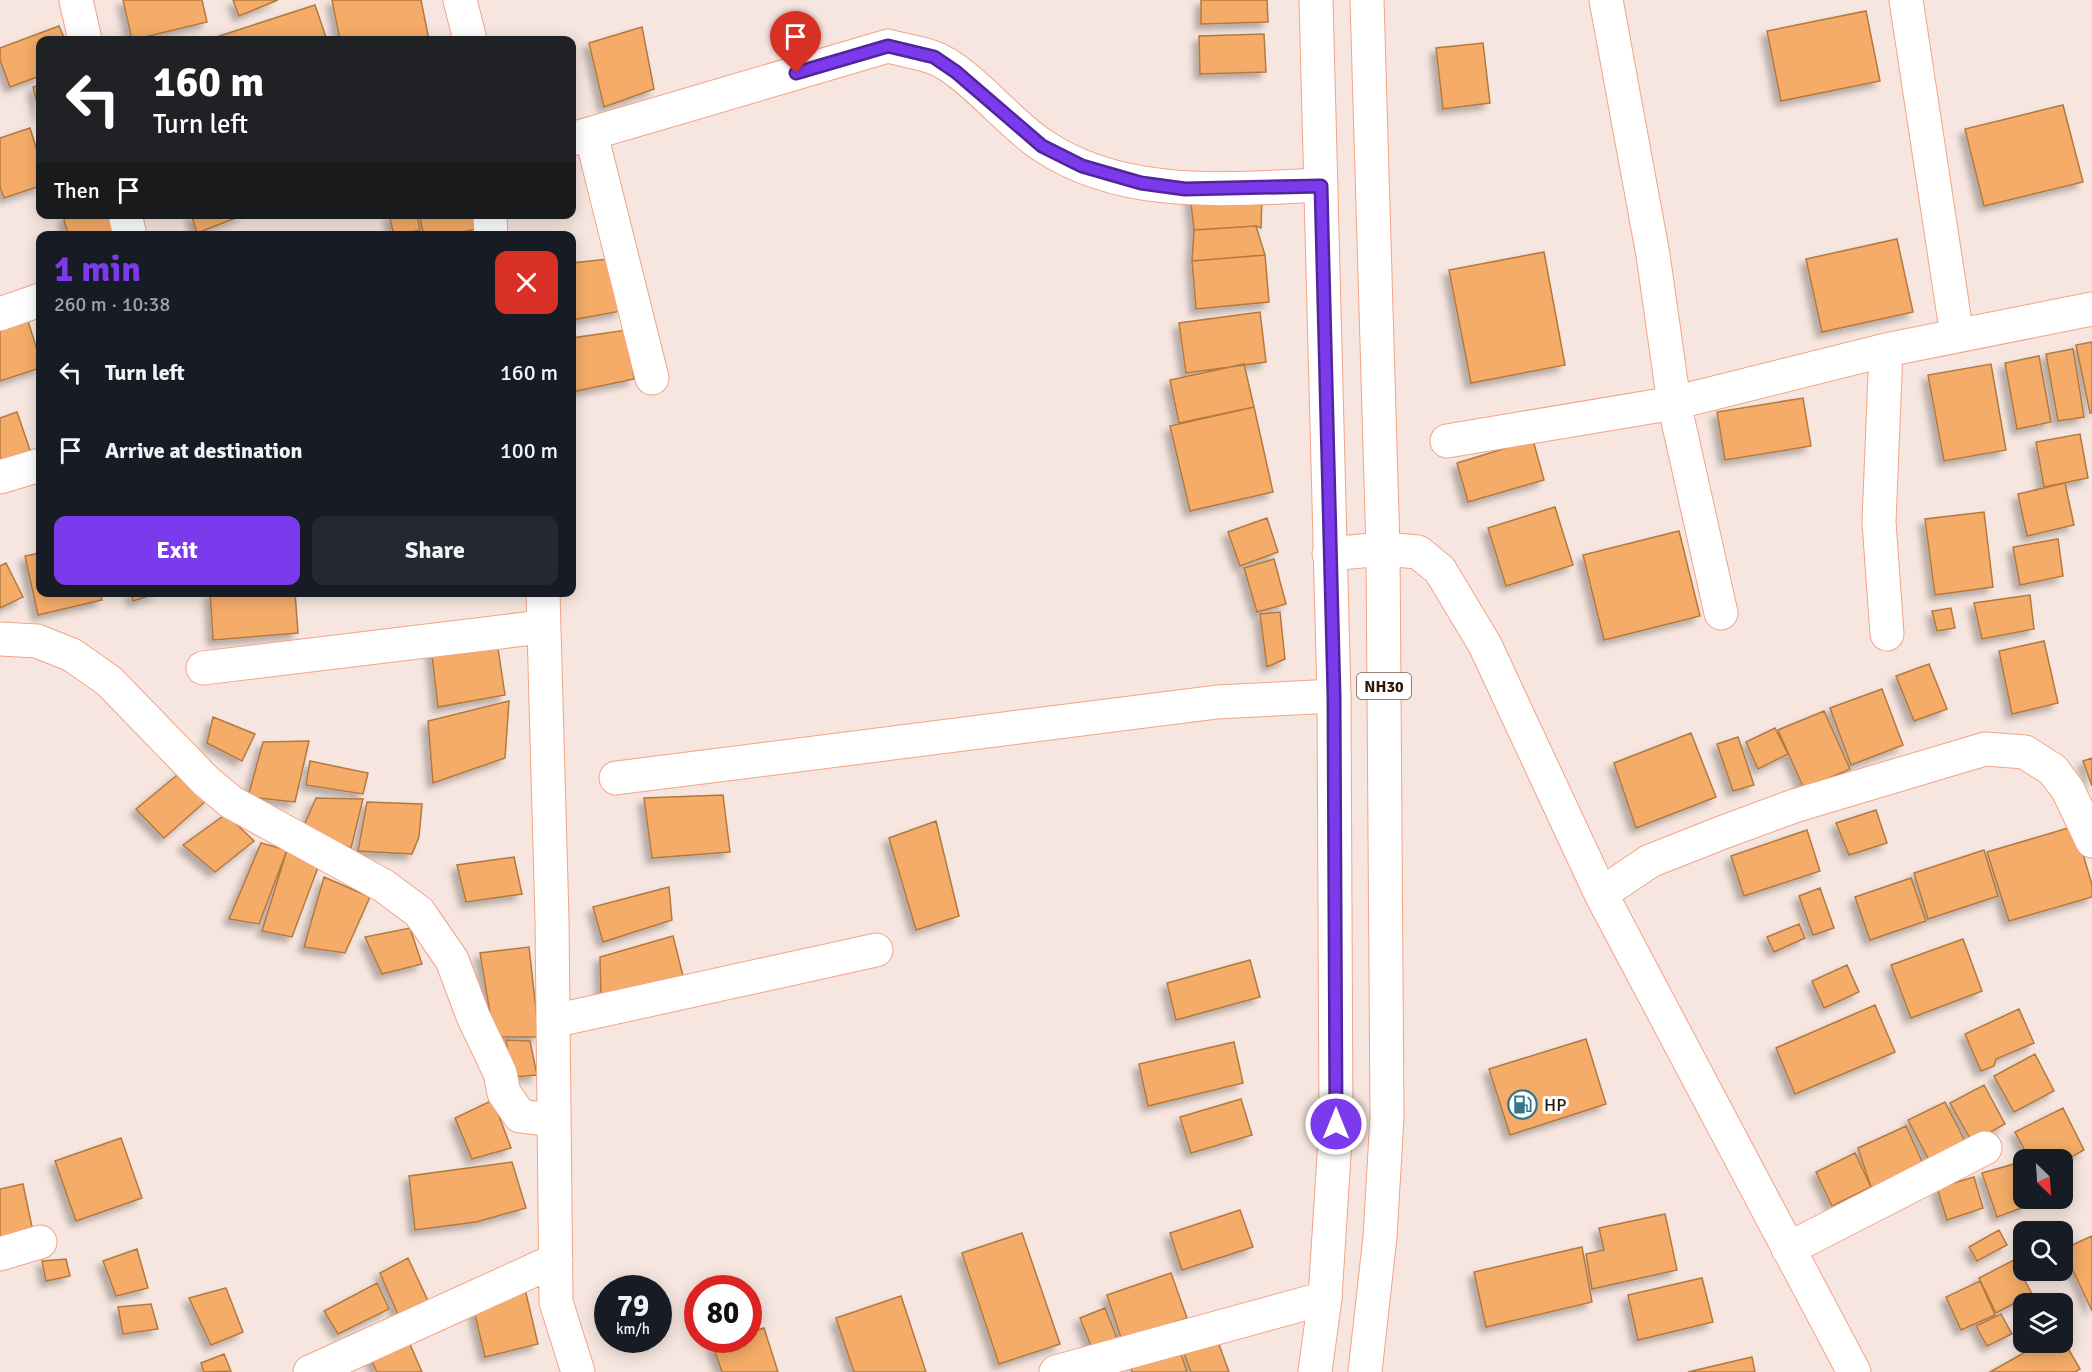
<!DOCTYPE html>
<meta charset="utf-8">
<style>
:root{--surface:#171b24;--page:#242831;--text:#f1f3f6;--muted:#9ea1a6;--accent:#7c3aed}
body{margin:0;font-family:Signika,sans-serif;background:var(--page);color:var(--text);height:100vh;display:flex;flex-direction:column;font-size:22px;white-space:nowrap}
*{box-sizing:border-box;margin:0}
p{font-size:20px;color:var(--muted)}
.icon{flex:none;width:33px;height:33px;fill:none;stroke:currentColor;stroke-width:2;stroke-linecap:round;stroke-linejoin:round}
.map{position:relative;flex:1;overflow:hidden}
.panel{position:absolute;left:36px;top:231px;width:540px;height:366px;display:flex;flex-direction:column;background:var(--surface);border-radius:12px;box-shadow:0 3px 15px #0003}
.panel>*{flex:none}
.top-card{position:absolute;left:36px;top:36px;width:540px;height:183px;border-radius:12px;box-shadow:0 3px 15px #0003;background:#202124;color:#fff;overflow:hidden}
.needle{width:39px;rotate:155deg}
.buttons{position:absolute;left:2013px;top:1149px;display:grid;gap:12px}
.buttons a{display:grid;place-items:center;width:60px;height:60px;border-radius:12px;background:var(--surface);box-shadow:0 3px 15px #0003;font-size:30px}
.speed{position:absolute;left:594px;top:1275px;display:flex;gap:12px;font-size:30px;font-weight:700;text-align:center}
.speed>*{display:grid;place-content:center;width:78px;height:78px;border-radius:50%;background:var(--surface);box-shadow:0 3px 15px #0003;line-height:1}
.speed small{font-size:15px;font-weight:400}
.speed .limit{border:9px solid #d22;background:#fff;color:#111}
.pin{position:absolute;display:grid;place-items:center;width:51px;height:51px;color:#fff;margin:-62px -26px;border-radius:50% 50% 50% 0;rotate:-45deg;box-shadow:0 0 6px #0007}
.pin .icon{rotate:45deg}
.me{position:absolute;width:66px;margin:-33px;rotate:0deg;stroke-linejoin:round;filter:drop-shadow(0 0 4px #0008)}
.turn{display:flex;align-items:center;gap:21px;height:126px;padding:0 18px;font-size:27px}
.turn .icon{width:78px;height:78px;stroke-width:2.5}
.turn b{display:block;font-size:42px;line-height:51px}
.then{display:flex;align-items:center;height:57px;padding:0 18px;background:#0003;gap:12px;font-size:22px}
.round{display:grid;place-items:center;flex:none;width:63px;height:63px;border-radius:12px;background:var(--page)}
.headline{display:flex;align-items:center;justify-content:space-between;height:102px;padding:0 18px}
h1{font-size:36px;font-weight:700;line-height:45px;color:var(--accent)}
.action{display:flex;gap:12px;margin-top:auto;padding:12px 18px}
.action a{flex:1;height:69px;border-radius:12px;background:var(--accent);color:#fff;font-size:24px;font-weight:700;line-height:69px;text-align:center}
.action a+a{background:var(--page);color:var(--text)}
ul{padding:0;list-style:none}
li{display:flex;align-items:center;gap:18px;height:78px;padding:0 18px}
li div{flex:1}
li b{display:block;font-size:22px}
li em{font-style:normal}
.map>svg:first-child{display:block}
</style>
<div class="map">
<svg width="2092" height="1372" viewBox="0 0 2092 1372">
<defs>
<filter id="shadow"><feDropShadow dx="-5.5" dy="5.5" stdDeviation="3" flood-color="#0004"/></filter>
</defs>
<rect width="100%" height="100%" fill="#f6e6df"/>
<path fill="#f4ac67" stroke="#b37941" stroke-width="1.5" filter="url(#shadow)" d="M123,0H202L207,22L132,40Z
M233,0H278L239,16Z
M332,0H421L429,40H340Z
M1201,0H1267L1268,22L1201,24Z
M315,5L327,40H207Z
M1866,11L1880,81L1781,101L1767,31Z
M59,26L65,40H40V76L10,87L0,60V48Z
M642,27L654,89L604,107L589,43Z
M1264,34L1266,72L1200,74L1199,36Z
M1483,43L1490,103L1443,109L1436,48Z
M40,85V116L33,87Z
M2063,105L2083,182L1984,206L1965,129Z
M30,128L40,160V186L4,198L0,187V138Z
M1190,194L1262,196L1261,228L1256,226L1194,230Z
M66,214H114L123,236H69L64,221Z
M191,214H246L197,233Z
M389,214H417L420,230L394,236Z
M419,214H474L477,229L443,236H424Z
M1256,226L1265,255L1192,261L1194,230Z
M1897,239L1913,312L1822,332L1806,259Z
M1544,252L1565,365L1471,383L1449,270Z
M1265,255L1269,302L1196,309L1192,261Z
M608,259L621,311L572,320V263Z
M1260,312L1266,362L1186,373L1179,323Z
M27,318L40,359V368L0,381V327Z
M627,330L634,379L572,392V338Z
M2092,342V413H2090L2076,345Z
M2073,349L2084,417L2058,421L2046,354Z
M2039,356L2051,422L2017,429L2005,363Z
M1244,364L1254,407L1179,423L1170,380Z
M1991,364L2006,450L1944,461L1928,375Z
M1803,398L1811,446L1725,460L1717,412Z
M1254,407L1273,492L1190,511L1170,426Z
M17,412L31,453L0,463V418Z
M2080,434L2088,478L2044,487L2036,442Z
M1533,440L1544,480L1468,502L1457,463Z
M2065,483L2074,525L2027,536L2018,494Z
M1555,507L1573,565L1506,586L1488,528Z
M1984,512L1993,587L1935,595L1925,519Z
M1267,518L1278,552L1240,566L1228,532Z
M1679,531L1700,616L1604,640L1583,555Z
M2058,539L2063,576L2020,585L2013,547Z
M40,553V592H100L102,600L38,615L25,556Z
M1274,559L1286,604L1257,612L1244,568Z
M6,563L23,597L0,608V566Z
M131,592H161L133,601Z
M210,592H295L298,633L213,640Z
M2030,595L2034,629L1982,639L1974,603Z
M1951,608L1955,628L1937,631L1932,611Z
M1280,612L1285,659L1267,667L1260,614Z
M496,635L505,695L438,707L431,647Z
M2044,641L2058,703L2012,714L1999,651Z
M1929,664L1947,709L1914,721L1896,676Z
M1882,689L1903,745L1851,765L1830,708Z
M509,701L505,758L433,783L428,721Z
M1824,711L1850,769L1804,789L1778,730Z
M213,717L255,734L242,761L207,743Z
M1775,728L1788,754L1758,769L1746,742Z
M1691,733L1716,797L1636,828L1614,763Z
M1738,737L1754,785L1733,791L1717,744Z
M309,741L295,802L248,797L263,742Z
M2092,758V786L2083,761Z
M310,761L368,773L363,794L306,785Z
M182,771L208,799L164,838L136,809Z
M723,795L730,852L652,858L644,798Z
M316,798L363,799L351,848L302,830Z
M367,802L422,804L419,837L412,854L358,851Z
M1876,810L1887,843L1849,855L1836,823Z
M226,814L254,841L215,872L183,845Z
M936,821L959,916L916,930L889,838Z
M2075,826L2092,885V897L2009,921L1987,852Z
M1807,830L1820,871L1744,896L1731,856Z
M261,843L287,850L259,924L229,919Z
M287,850L320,862L292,937L262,931Z
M1984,850L1998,896L1928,919L1914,873Z
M514,857L522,894L466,902L457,865Z
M324,877L370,897L345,953L304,947Z
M1911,878L1926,921L1870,940L1855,897Z
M669,887L672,920L603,942L593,907Z
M1820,888L1834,928L1813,935L1799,896Z
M1799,924L1805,938L1774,952L1767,937Z
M410,928L422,964L382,974L365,937Z
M673,936L683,976L601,997L600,957Z
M1963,939L1982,991L1911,1018L1891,965Z
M529,947L539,1037H494L480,953Z
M1250,960L1260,997L1176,1020L1167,983Z
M1847,965L1859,992L1824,1008L1812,981Z
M1875,1005L1895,1052L1795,1094L1776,1048Z
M2019,1009L2034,1043L1996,1059L1994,1066L1981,1071L1965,1034Z
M1586,1039L1606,1104L1510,1135L1489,1069Z
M506,1040L530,1041L537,1075L512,1077Z
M1234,1042L1243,1083L1148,1106L1139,1064Z
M2035,1054L2054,1091L2014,1112L1994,1076Z
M1984,1085L2005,1124L1972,1142L1950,1103Z
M1241,1099L1252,1135L1191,1153L1180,1117Z
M493,1100L511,1148L472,1159L455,1118Z
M1945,1102L1966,1143L1930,1162L1908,1120Z
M2063,1108L2084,1150L2062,1162L2030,1160L2015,1132Z
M1906,1126L1924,1166L1877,1188L1871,1187L1858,1148Z
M121,1138L142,1198L76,1221L55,1161Z
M1855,1153L1871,1187L1832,1206L1816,1172Z
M512,1162L526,1208L476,1222L415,1230L409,1176Z
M2014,1164L2027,1206L1997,1217L1982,1173Z
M1974,1177L1983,1208L1947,1220L1937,1188Z
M23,1184L32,1227L0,1238V1189Z
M1240,1210L1253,1247L1182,1270L1170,1233Z
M1665,1214L1677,1270L1592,1289L1586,1254L1604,1250L1599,1228Z
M1999,1230L2007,1245L1977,1261L1969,1247Z
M1022,1233L1060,1344L999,1364L962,1253Z
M2092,1236V1311L2063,1249Z
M1582,1247L1592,1302L1486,1327L1474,1272Z
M137,1249L148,1288L116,1296L103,1261Z
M408,1258L430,1305L400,1319L380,1273Z
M66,1259L70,1276L46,1281L42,1261Z
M2014,1260L2032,1294L1996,1313L1979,1278Z
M1171,1273L1187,1318L1122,1341L1107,1295Z
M1702,1278L1713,1322L1638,1340L1628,1295Z
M1980,1281L1995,1315L1961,1330L1946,1297Z
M377,1283L389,1309L338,1334L324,1311Z
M226,1288L243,1332L211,1345L189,1298Z
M525,1289L538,1344L485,1357L472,1302Z
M901,1296L926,1372H854L836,1318Z
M151,1304L158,1329L123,1334L118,1307Z
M1105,1308L1118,1341L1093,1351L1080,1318Z
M2001,1314L2012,1334L1987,1346L1976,1326Z
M764,1328L778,1372H722L713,1346L730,1340H748V1333Z
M406,1335L422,1372H377L368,1353Z
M2062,1338L2080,1369L2075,1372H1990L2043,1342H2062Z
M1217,1339L1229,1372H1191L1183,1351Z
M1180,1351L1187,1372H1132L1131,1368Z
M224,1354L231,1371L204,1372L201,1363Z
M1752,1357L1755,1372H1688Z"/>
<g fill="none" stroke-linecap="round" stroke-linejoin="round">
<defs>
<path id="minor" d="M76,0L85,40
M460,0L470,40
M1606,0L1653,255L1674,403L1721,613
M1906,0L1957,336
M591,134L652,378
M572,139L888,46C902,50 918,52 932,57C967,69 1009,124 1042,145C1123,200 1228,189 1321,185
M125,214L130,236
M490,214L491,236
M0,314L40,300
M1886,350L1879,522L1887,634
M1447,441L1674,403L1886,350L2092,309
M0,477L40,465
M1329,554L1383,549L1418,552L1440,570L1485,645L1601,894L1854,1372
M543,592L552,920L556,1302L578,1372
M0,639L37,641L72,655L109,681L206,781L231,802L384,886L419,912L452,960L473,1016L500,1073L504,1093L520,1116L552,1120
M203,668L541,627
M616,778L1217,702L1334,696
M1601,894L1650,861L1721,833L1794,806L1985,749L2025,752L2053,770L2068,790L2092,841
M553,1021L876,950
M1788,1249L1985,1148
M0,1254L40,1242
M310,1372L556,1260
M1056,1372L1325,1298"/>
<path id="highway" d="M1315,1372L1325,1298L1336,1124L1334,696L1316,0
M1365,1372L1380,1237L1387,1117L1383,549L1367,0"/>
</defs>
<use href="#minor" stroke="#f2a484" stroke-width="35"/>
<use href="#highway" stroke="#f2a484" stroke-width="35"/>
<use href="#minor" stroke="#fff" stroke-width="33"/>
<use href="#highway" stroke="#fff" stroke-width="33"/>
</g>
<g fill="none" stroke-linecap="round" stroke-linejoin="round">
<defs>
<path id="route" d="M796,73L888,46L934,57L956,72L1042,146L1082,166L1141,183L1185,189L1321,186L1334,696L1336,1124"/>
</defs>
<use href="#route" stroke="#51269a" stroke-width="15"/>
<use href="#route" stroke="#7c3aed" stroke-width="10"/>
</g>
<defs>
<symbol id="fuel-ring" viewBox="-11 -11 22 22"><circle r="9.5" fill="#fff" stroke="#37758b" stroke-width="1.5"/><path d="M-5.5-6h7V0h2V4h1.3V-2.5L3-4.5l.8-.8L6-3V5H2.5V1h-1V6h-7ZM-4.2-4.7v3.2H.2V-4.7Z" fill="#37758b"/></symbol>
</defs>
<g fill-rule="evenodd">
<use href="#fuel-ring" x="1506" y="1088" width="33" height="33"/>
</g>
<g text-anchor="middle" stroke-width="6" stroke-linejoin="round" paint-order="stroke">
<rect fill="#fff" stroke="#705b53" stroke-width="1.5" x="1357" y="673" width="54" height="26" rx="4.5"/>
<g font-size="16" font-weight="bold" fill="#321509">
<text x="1384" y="692">NH30</text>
</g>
<g font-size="18" fill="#321509" stroke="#fff" text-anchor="start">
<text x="1544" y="1111">HP</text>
</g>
</g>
</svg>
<div class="buttons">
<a><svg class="needle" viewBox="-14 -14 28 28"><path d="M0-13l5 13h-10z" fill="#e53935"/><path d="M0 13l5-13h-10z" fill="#9ea1a6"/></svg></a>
<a><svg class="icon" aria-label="search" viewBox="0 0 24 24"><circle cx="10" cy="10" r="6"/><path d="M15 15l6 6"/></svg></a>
<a><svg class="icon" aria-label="layers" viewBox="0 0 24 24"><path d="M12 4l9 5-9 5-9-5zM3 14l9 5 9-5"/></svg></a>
</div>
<div class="speed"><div>79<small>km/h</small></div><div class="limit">80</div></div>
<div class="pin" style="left:796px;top:73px;background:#d93025"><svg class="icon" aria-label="arrive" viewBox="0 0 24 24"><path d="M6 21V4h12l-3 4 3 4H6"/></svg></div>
<svg class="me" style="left:1336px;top:1124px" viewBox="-20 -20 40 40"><circle r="17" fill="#7c3aed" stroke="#fff" stroke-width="3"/><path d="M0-11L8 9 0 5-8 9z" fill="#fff"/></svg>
<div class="top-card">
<div class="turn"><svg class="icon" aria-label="left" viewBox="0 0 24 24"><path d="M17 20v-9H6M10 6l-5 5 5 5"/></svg><div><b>160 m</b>Turn left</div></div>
<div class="then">Then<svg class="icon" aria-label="arrive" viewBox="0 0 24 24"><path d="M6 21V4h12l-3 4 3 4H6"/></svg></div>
</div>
<section class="panel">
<div class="headline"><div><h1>1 min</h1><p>260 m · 10:38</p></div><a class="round" style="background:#d93025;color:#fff"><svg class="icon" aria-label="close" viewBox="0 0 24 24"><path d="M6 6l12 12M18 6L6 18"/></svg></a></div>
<ul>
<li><svg class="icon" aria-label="left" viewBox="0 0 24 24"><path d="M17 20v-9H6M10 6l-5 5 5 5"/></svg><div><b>Turn left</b></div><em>160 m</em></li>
<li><svg class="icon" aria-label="arrive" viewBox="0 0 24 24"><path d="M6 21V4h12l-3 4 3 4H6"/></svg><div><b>Arrive at destination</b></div><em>100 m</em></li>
</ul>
<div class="action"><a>Exit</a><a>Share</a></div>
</section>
</div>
